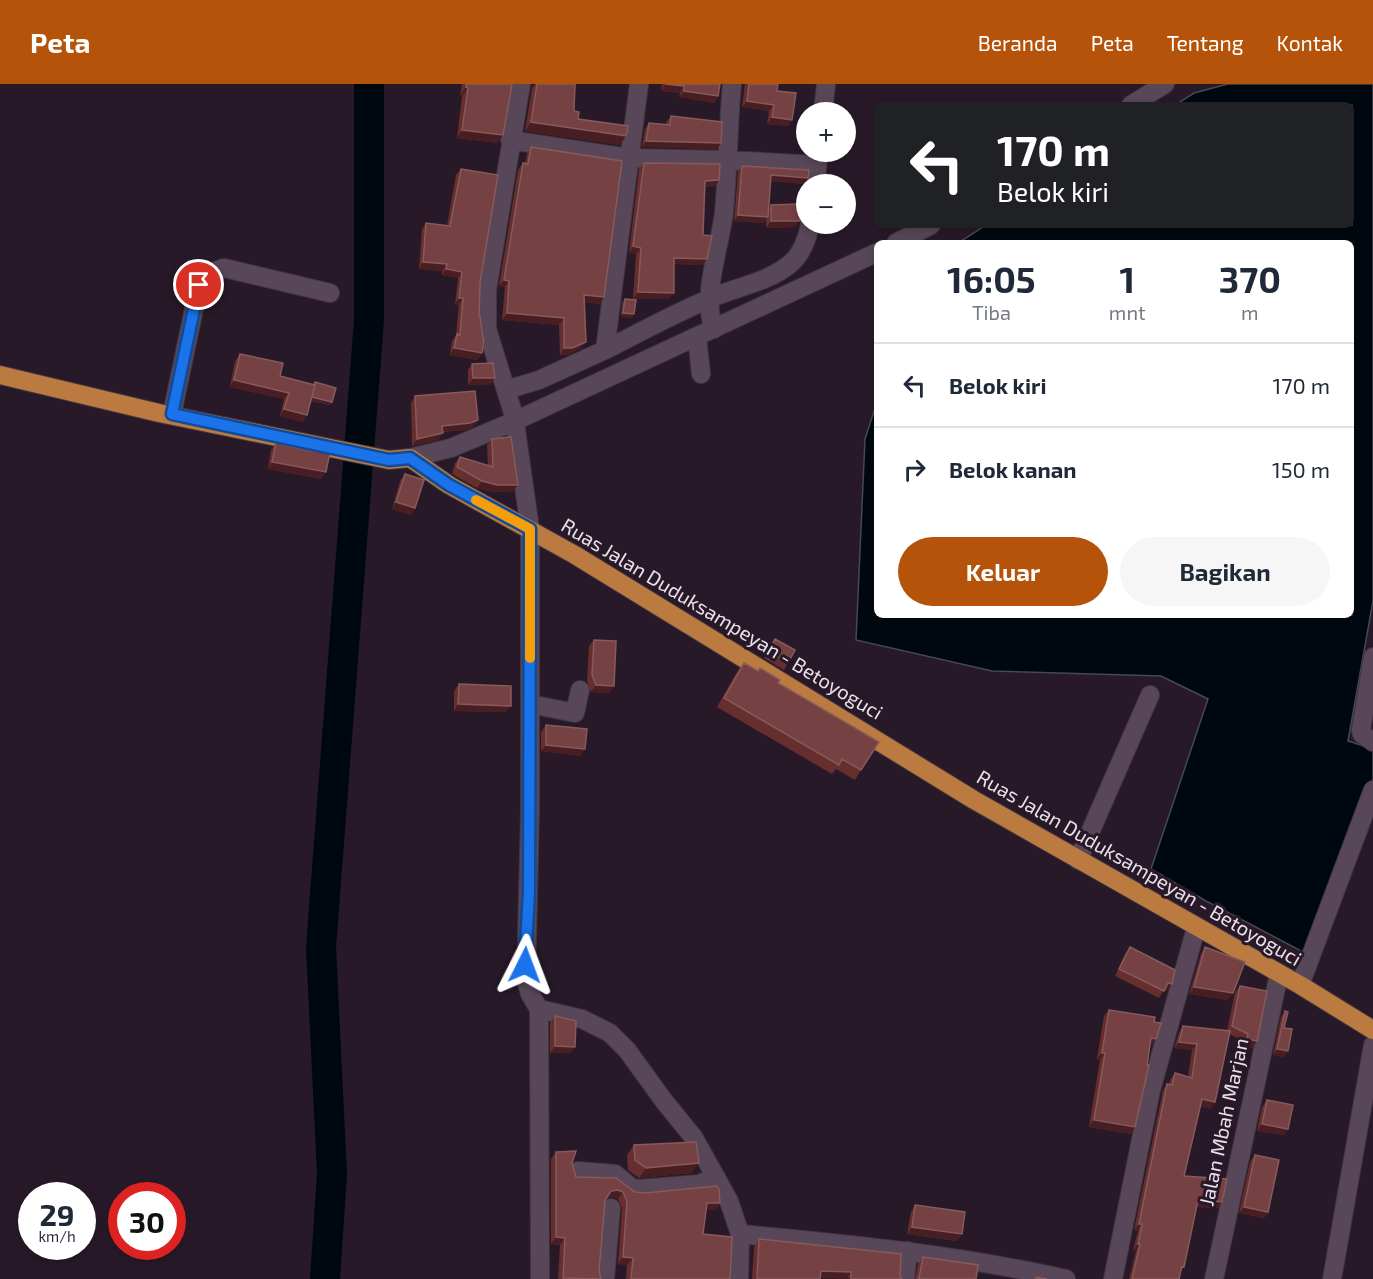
<!DOCTYPE html>
<html lang="id">
<meta charset="utf-8">
<style>
:root{--surface:#fff;--page:#f6f6f7;--text:#1f2937;--muted:#747a83;--line:#e0e1e3;--accent:#b45309}
body{margin:0;font-family:"Exo 2",sans-serif;background:var(--page);color:var(--text);height:100vh;display:flex;flex-direction:column;font-size:22px;white-space:nowrap}
*{box-sizing:border-box;margin:0}
p{font-size:20px;color:var(--muted)}
.icon{flex:none;width:33px;height:33px;fill:none;stroke:currentColor;stroke-width:2;stroke-linecap:round;stroke-linejoin:round}
.map{position:relative;flex:1;overflow:hidden}
.panel{position:absolute;left:874px;top:156px;width:480px;height:378px;display:flex;flex-direction:column;background:var(--surface);border-radius:9px;box-shadow:0 3px 9px #0003}
.panel>*{flex:none}
.top-card{position:absolute;left:874px;top:18px;width:480px;height:126px;border-radius:9px;box-shadow:0 3px 9px #0003;background:#202124;color:#fff;overflow:hidden}
.buttons{position:absolute;left:796px;top:18px;display:grid;gap:12px}
.buttons a{display:grid;place-items:center;width:60px;height:60px;border-radius:50%;background:var(--surface);box-shadow:0 3px 9px #0003;font-size:30px}
.speed{position:absolute;left:18px;top:1098px;display:flex;gap:12px;font-size:30px;font-weight:700;text-align:center}
.speed>*{display:grid;place-content:center;width:78px;height:78px;border-radius:50%;background:var(--surface);box-shadow:0 3px 9px #0003;line-height:1}
.speed small{font-size:15px;font-weight:400}
.speed .limit{border:9px solid #d22;background:#fff;color:#111}
.pin{position:absolute;display:grid;place-items:center;width:51px;height:51px;color:#fff;margin:-26px;border:3px solid #fff;border-radius:50%;box-shadow:0 2px 6px #0007}
.me{position:absolute;width:66px;margin:-33px;rotate:3deg;stroke-linejoin:round;filter:drop-shadow(0 0 4px #0008)}
.turn{display:flex;align-items:center;gap:21px;height:126px;padding:0 24px;font-size:27px}
.turn .icon{width:78px;height:78px;stroke-width:2.5}
.turn b{display:block;font-size:42px;line-height:51px}
.eta{display:flex;justify-content:space-evenly;align-items:center;height:102px;text-align:center}
.eta b{font-size:36px;font-weight:700;line-height:42px}
.button{display:flex;gap:12px;margin-top:auto;padding:12px 24px}
.button a{flex:1;height:69px;border-radius:36px;background:var(--accent);color:#fff;font-size:24px;font-weight:700;line-height:69px;text-align:center}
.button a+a{background:var(--page);color:var(--text)}
ul{padding:0;list-style:none}
li{display:flex;align-items:center;gap:18px;height:84px;padding:0 24px;border-top:2px solid var(--line)}
li div{flex:1}
li b{display:block;font-size:22px}
li em{font-style:normal}
header{display:flex;align-items:center;gap:36px;box-sizing:border-box;height:84px;padding:0 30px;background:var(--accent);color:#fff}
header strong{font-size:28px}
nav{display:flex;gap:33px;margin-inline-start:auto;font-size:21px}
.map>svg:first-child{display:block}
</style>
<header>
<strong>Peta</strong>
<nav><a>Beranda</a><a>Peta</a><a>Tentang</a><a>Kontak</a></nav>
</header>
<div class="map">
<svg width="1373" height="1195" viewBox="0 0 1373 1195">
<rect width="100%" height="100%" fill="#281928"/>
<path fill="#00080f" stroke="#464950" stroke-width="1.5" d="M1228,0H1373V517L1348,657L1373,665V695L1303,868L1206,817L1151,785L1208,615L1161,592L992,587L856,556L865,355L877,318L878,531H1352V159H958L986,141H1352V21H1175L1194,9Z"/>
<g fill="none" stroke-linecap="round" stroke-linejoin="round">
<path stroke="#00080f" stroke-width="30" d="M325,1195L332,1090L321,863L369,236V0"/>
<defs>
<path id="minor" d="M521,0L487,206V245L514,332L530,445V728L526,896L530,910L539,925L582,935L610,949L627,966L664,1017L694,1054L729,1117L740,1150L739,1195
M1131,21L1165,0
M823,28L826,0
M510,56L629,74L727,76L817,81
M815,100L819,68
M896,159L931,141
M714,245C701,211 720,164 724,128C728,85 728,43 732,0
M697,253L701,290
M605,266C639,249 673,230 709,215C735,203 767,199 790,180C801,171 808,154 810,140
M506,306L539,296L605,266L639,0
M172,330L199,201L210,189L224,184L330,209
M410,374L451,364L515,337L878,168
M1373,573L1361,646L1362,650L1373,658
M530,620L575,629L580,606
M1078,776L1150,611
M1300,901L1373,706
M539,925L540,1195
M578,1087L615,1090L632,1104L639,1105L699,1100L716,1093
M740,1150C850,1160 959,1171 1066,1195
M605,1195L611,1124
M905,1195L908,1167
M1113,1195L1151,1006L1196,844
M1214,1195L1279,890
M1332,1195L1373,961"/>
<path id="major" d="M0,291L159,329L389,376L410,374L449,401L575,471L974,716L1300,901L1373,946"/>
</defs>
<use href="#minor" stroke="#403540" stroke-width="20"/>
<use href="#major" stroke="#403540" stroke-width="20"/>
<use href="#minor" stroke="#584758" stroke-width="18"/>
<use href="#major" stroke="#bb7b40" stroke-width="18"/>
</g>
<path fill="#672e2e" d="M462,0H512L498,59L457,54L462,12L460,11Z
M535,0H575L574,27L578,35L620,61L525,47L532,4Z
M662,0H720L714,19L679,13L680,9L661,7Z
M745,0H778L777,7L792,36L788,42L767,40L769,27L742,23Z
M671,32L721,59L717,65L642,63L645,45L649,39L666,40V38Z
M531,63L600,220L585,218L581,264L567,271H560L559,241L502,236L505,203L499,202L518,86L523,79L525,80L527,70Z
M644,79L715,103H704L703,151L707,175L702,181L674,180L669,215H633L636,170L629,169L639,85Z
M742,82L808,94L804,100L770,97L769,124L771,121L795,143L766,144V136L764,139L734,137L738,88Z
M461,85L480,198L479,232L482,269L477,276L450,271L452,257L456,251L459,221L455,220L458,194L442,191V187L419,185L422,145L426,139L447,142L456,91Z
M625,215L632,234L621,232L622,218Z
M240,270L280,292L313,301L315,298L332,318L330,321L311,317L303,338L280,332L284,315L230,303L235,277Z
M472,280L490,301H468V286Z
M415,312L478,336L473,343L465,346L443,348L438,356L412,362L411,319Z
M492,355L518,401L513,407L493,408L477,404L452,390L455,379L460,373L488,382L487,361Z
M276,359L311,366L313,364L326,388L321,395L268,385L271,366Z
M405,390L415,424L411,431L392,425L400,397Z
M775,555L788,579L784,586L764,574Z
M594,556L614,602L609,609L591,608L587,597L589,562Z
M744,579L778,599L861,686L855,696L836,685L832,690L717,623L737,588Z
M459,600L506,628L454,627V607Z
M546,641L580,672L541,667V648Z
M1130,863L1167,907L1164,906L1159,914L1115,892L1125,870Z
M1205,863L1228,916L1189,910L1201,870Z
M1240,902L1257,957L1252,964L1242,962L1244,957L1229,950L1211,1025L1200,1022L1184,1092L1222,1118L1218,1124L1197,1123L1179,1195H1129L1136,1167L1133,1166L1138,1147L1134,1146L1163,1006L1167,1000H1169L1170,996L1175,989L1188,993L1192,966L1174,964L1179,949L1183,942L1227,947L1235,908Z
M1109,926L1152,962L1150,961L1135,1043L1131,1050L1089,1043L1100,976L1097,975L1104,932Z
M1285,927L1284,944V973L1273,971L1281,933Z
M555,932L571,969H550V939Z
M1267,1016L1284,1051L1257,1047L1262,1023Z
M634,1061L692,1089L639,1094L628,1086L627,1071Z
M556,1068L572,1079L576,1093L635,1108L720,1119L715,1126H706L703,1150L730,1195H626L627,1181L618,1180L622,1124L618,1115L613,1113L606,1114L605,1116L599,1187L601,1195H558L560,1161L551,1160V1075Z
M1255,1071L1268,1128L1264,1134L1239,1129L1250,1078Z
M915,1121L962,1150L957,1157L907,1150L911,1128Z
M759,1155L900,1192L902,1195L820,1194V1195H752L754,1163Z
M923,1173L976,1195H915L918,1180Z"/>
<path fill="#481e23" d="M665,0L684,2L680,9L661,7Z
M466,3L468,4L462,12L460,11Z
M684,7L718,12L714,19L679,13Z
M747,17L774,21L769,27L742,23Z
M772,33L792,36L788,42L767,40Z
M531,38L626,52L620,61L525,47Z
M462,46L503,51L498,59L457,54Z
M646,57L721,59L717,65L642,63Z
M771,91L808,94L804,100L767,97Z
M719,96L715,103H700L705,97Z
M738,131L768,133L764,139L734,137Z
M771,137H800L795,143L766,144Z
M633,162L641,164L636,170L629,169Z
M674,174L707,175L702,181L670,180Z
M423,178L447,180L442,187L419,185Z
M446,185L462,188L458,194L442,191Z
M504,196L509,197L505,203L499,202Z
M638,208L674,209L669,215H633Z
M584,211L604,213L600,220L580,218Z
M459,214H463L459,221L455,220Z
M507,229L564,234L559,241L502,236Z
M623,229L634,230L632,234L621,232Z
M586,258L581,264L567,271H560L564,264Z
M454,264L482,269L477,276L450,271Z
M473,294H495L490,301H468Z
M234,296L289,309L284,315L230,303Z
M311,313L332,318L330,321L309,316Z
M284,325L307,331L303,338L280,332Z
M478,336L473,343L465,346L438,348L442,342Z
M443,349L438,356L412,362L417,355Z
M272,378L326,388L321,395L268,385Z
M482,397L518,401L513,407L493,408L477,404Z
M396,418L415,424L411,431L392,425Z
M596,601L614,602L609,609L591,608Z
M458,620L511,622L506,628L454,627Z
M546,661L585,665L580,672L541,667Z
M1168,899L1172,900L1167,907L1163,906Z
M1194,903L1233,909L1228,916L1189,910Z
M1151,954L1156,955L1152,962L1146,961Z
M1247,955L1257,957L1252,964L1242,962Z
M1179,958L1197,960L1192,966L1174,964Z
M555,962L575,963L571,969H550Z
M1277,965L1288,967L1284,973L1273,971Z
M1102,969H1105L1100,976L1097,975Z
M1202,1015L1215,1018L1211,1025L1197,1022Z
M1094,1036L1135,1043L1131,1050L1089,1043Z
M1262,1040L1288,1045L1284,1051L1257,1047Z
M699,1079L692,1089L639,1094L646,1084Z
M618,1106L623,1108L618,1115L613,1113L606,1114L611,1107Z
M1198,1116L1222,1118L1218,1124L1194,1123Z
M707,1119H720L715,1126H702Z
M1244,1123L1268,1128L1264,1134L1239,1129Z
M1139,1140H1142L1138,1147L1134,1146Z
M912,1143L962,1150L957,1157L907,1150Z
M556,1153L565,1154L560,1161L551,1160Z
M1138,1160H1140L1136,1167L1133,1166Z
M623,1173L633,1174L627,1181L618,1180Z
M821,1187L851,1188L847,1195L816,1194Z"/>
<path fill="#754142" stroke="#875a5c" stroke-width="1.5" d="M466,0H512L503,51L462,46L468,4L466,3Z
M537,0H575L574,27L579,28L578,35L628,42L626,52L531,38Z
M665,0H720L718,12L684,7V2Z
M749,0H778L777,7L796,9L792,36L772,33L774,21L747,17Z
M671,32L722,38L721,59L646,57L649,39L670,41Z
M531,63L622,77L604,213L584,211L586,258L572,264H564V234L507,229L509,197L504,196L523,79L528,80Z
M644,79L720,80L719,96L705,97L703,151L712,152L707,175L674,174V209L638,208L641,164L633,162Z
M742,82L809,86L808,94L771,91L768,133L738,131Z
M461,85L498,91L480,198L479,232H480L483,255H484L482,269L454,264L457,250L460,251L463,214H459L462,188L446,185L447,180L423,178L426,139L450,142Z
M799,120L800,137H771V121Z
M625,215L636,216L634,230L623,229Z
M240,270L283,279L280,292L315,301L307,331L284,325L289,309L234,296Z
M493,279L495,294H473L472,280Z
M315,298L336,304L332,318L312,313L315,301H314Z
M475,307L478,336L470,339L442,342L443,349L417,355L415,312Z
M511,353L518,401H497L482,397L457,383L460,373L493,383L492,355Z
M276,359L312,367L313,364L330,368L326,388L272,378Z
M405,390L424,396L415,424L396,418Z
M775,555L795,566L788,579L768,567Z
M594,556L616,557L614,602L596,601L592,591Z
M744,579L758,587L760,584L780,596L778,599L879,658L861,686L842,675L839,681L724,614Z
M459,600L511,602V622L458,620Z
M546,641L587,645L585,665L546,661Z
M1130,863L1175,886L1172,900L1168,899L1164,907L1119,885Z
M1205,863L1245,878L1233,909L1194,903Z
M1240,902L1267,907L1257,957L1247,955L1248,950L1232,942Z
M1109,926L1155,933L1154,938L1161,939L1156,955L1151,954L1147,981H1149L1135,1043L1094,1036L1105,969H1102Z
M1285,927L1288,928L1284,944L1292,945L1288,967L1277,965Z
M555,932L576,937L575,963L555,962Z
M1183,942L1230,947L1215,1018L1202,1015L1184,1092L1227,1095L1222,1118L1198,1116L1184,1183L1182,1182L1179,1195H1132L1140,1160H1138L1142,1140H1139L1167,1000L1172,1001L1175,989L1192,994L1197,960L1179,958Z
M1267,1016L1293,1021L1288,1045L1262,1040Z
M696,1058L699,1079L646,1084L635,1076L634,1061Z
M576,1067L572,1079L576,1093L616,1094L635,1108L645,1109L717,1102L719,1106L720,1119H707L703,1150L732,1153L730,1195H631L633,1174L623,1173L627,1117L623,1108L618,1106L611,1107L605,1116L599,1187L601,1195L563,1194L565,1154L556,1153V1068Z
M1255,1071L1279,1076L1268,1128L1244,1123Z
M915,1121L965,1128L962,1150L912,1143Z
M759,1155L901,1170L900,1192L902,1195H851V1188L821,1187L820,1195H757Z
M923,1173L978,1181L976,1195H918L919,1194Z
M1036,1193L1047,1195H1036Z"/>
<g fill="none" stroke-linecap="round" stroke-linejoin="round">
<defs>
<path id="route" d="M199,201L172,330L389,376L410,374L449,401L530,445L529,807L525,881"/>
</defs>
<use href="#route" stroke="#114b97" stroke-width="15"/>
<use href="#route" stroke="#1a73e8" stroke-width="10"/>
<path stroke="#f59e0b" stroke-width="10" d="M476,416L530,445V574"/>
</g>
<g text-anchor="middle" stroke-width="6" stroke-linejoin="round" paint-order="stroke">
<g font-size="20" fill="#eae0e9" stroke="#281928">
<text transform="translate(722 535) rotate(31)" y="7">Ruas Jalan Duduksampeyan - Betoyoguci</text>
<text transform="translate(1139 784) rotate(30)" y="7">Ruas Jalan Duduksampeyan - Betoyoguci</text>
<text transform="translate(1224 1038) rotate(-78)" y="7">Jalan Mbah Marjan</text>
</g>
</g>
</svg>
<div class="buttons">
<a>+</a>
<a>−</a>
</div>
<div class="speed"><div>29<small>km/h</small></div><div class="limit">30</div></div>
<div class="pin" style="left:199px;top:201px;background:#d93025"><svg class="icon" aria-label="arrive" viewBox="0 0 24 24"><path d="M6 21V4h12l-3 4 3 4H6"/></svg></div>
<svg class="me" style="left:525px;top:881px" viewBox="-20 -20 40 40"><path d="M0-17L14 15 0 8-14 15z" fill="#1a73e8" stroke="#fff" stroke-width="4"/></svg>
<div class="top-card">
<div class="turn"><svg class="icon" aria-label="left" viewBox="0 0 24 24"><path d="M17 20v-9H6M10 6l-5 5 5 5"/></svg><div><b>170 m</b>Belok kiri</div></div>
</div>
<section class="panel">
<div class="eta">
<div><b>16:05</b><p>Tiba</p></div>
<div><b>1</b><p>mnt</p></div>
<div><b>370</b><p>m</p></div>
</div>
<ul>
<li><svg class="icon" aria-label="left" viewBox="0 0 24 24"><path d="M17 20v-9H6M10 6l-5 5 5 5"/></svg><div><b>Belok kiri</b></div><em>170 m</em></li>
<li><svg class="icon" aria-label="right" viewBox="0 0 24 24"><path d="M7 20v-9h11M14 6l5 5-5 5"/></svg><div><b>Belok kanan</b></div><em>150 m</em></li>
</ul>
<div class="button"><a>Keluar</a><a>Bagikan</a></div>
</section>
</div>
